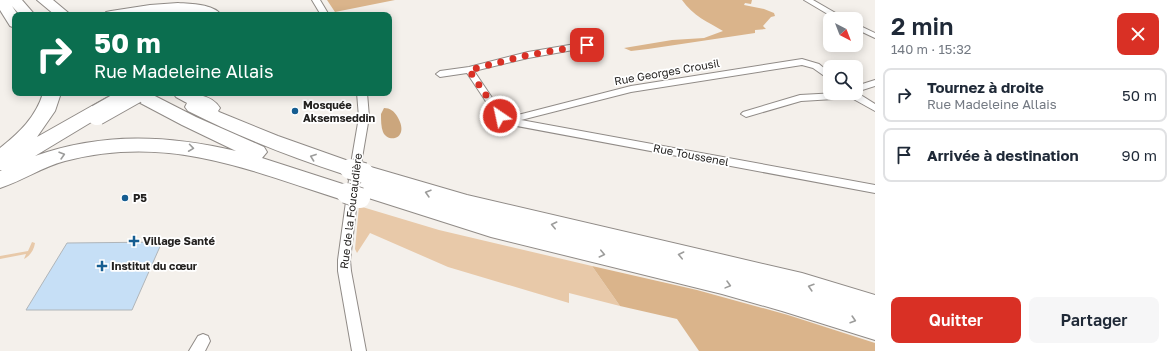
<!DOCTYPE html>
<html lang="fr">
<meta charset="utf-8">
<style>
:root{--surface:#fff;--page:#f6f6f7;--text:#1f2937;--muted:#747a83;--line:#e0e1e3;--accent:#d93025}
body{margin:0;font-family:"Golos Text",sans-serif;background:var(--page);color:var(--text);height:100vh;display:flex;flex-direction:column;font-size:15px;white-space:nowrap}
*{box-sizing:border-box;margin:0}
p{font-size:13px;color:var(--muted)}
.icon{flex:none;width:22px;height:22px;fill:none;stroke:currentColor;stroke-width:2;stroke-linecap:round;stroke-linejoin:round}
.map{position:relative;flex:1;overflow:hidden}
.panel{display:flex;flex-direction:column;background:var(--surface);width:300px}
.panel>*{flex:none}
.hud{position:absolute;left:12px;top:12px;width:380px;height:84px;border-radius:8px;box-shadow:0 2px 10px #0003;background:#0b6e4f;color:#fff;overflow:hidden}
.needle{width:26px;rotate:138deg}
.buttons{position:absolute;left:823px;top:12px;display:grid;gap:8px}
.buttons a{display:grid;place-items:center;width:40px;height:40px;border-radius:8px;background:var(--surface);box-shadow:0 2px 10px #0003;font-size:20px}
.pin{position:absolute;display:grid;place-items:center;width:34px;height:34px;color:#fff;margin:-17px;border-radius:8px;box-shadow:0 2px 6px #0006}
.me{position:absolute;width:44px;margin:-22px;rotate:326deg;stroke-linejoin:round;filter:drop-shadow(0 0 3px #0008)}
.turn{display:flex;align-items:center;gap:14px;height:84px;padding:0 16px;font-size:18px}
.turn .icon{width:52px;height:52px;stroke-width:2.5}
.turn b{display:block;font-size:28px;line-height:34px}
.round{display:grid;place-items:center;flex:none;width:42px;height:42px;border-radius:8px;background:var(--page)}
.headline{display:flex;align-items:center;justify-content:space-between;height:68px;padding:0 16px}
h1{font-size:24px;font-weight:600;line-height:30px}
.button{display:flex;gap:8px;margin-top:auto;padding:8px 16px}
.button a{flex:1;height:46px;border-radius:8px;background:var(--accent);color:#fff;font-size:16px;font-weight:600;line-height:46px;text-align:center}
.button a+a{background:var(--page);color:var(--text)}
ul{padding:0;list-style:none}
li{display:flex;align-items:center;gap:12px;height:54px;margin:0 8px 6px;padding:0 8px;border:2px solid var(--line);border-radius:8px}
li div{flex:1}
li b{display:block;font-size:15px}
li em{font-style:normal}
main{display:flex;flex:1;min-height:0}
.map>svg:first-child{display:block}
</style>
<main>
<div class="map">
<svg width="875" height="351" viewBox="0 0 875 351">
<rect width="100%" height="100%" fill="#f4f0eb"/>
<path fill="#e8c9a9" d="M359,206L439,230L592,266L620,306L569,293V303L448,267L370,233L357,253L355,249Z
M32,242L35,243C34,250 30,256 24,259L26,254L0,259V256L28,251Z"/>
<path fill="#dab48b" d="M327,0H395L335,12Z
M682,0H752L751,4L745,3L744,5L764,9L774,13L775,16L771,17L763,26L766,29L755,30V33L648,49L631,51L624,48L672,40L704,38L723,31C708,22 693,16 682,0Z
M592,266L697,290L788,315L875,343V351H699L677,319L620,306Z"/>
<path fill="#cba67d" d="M384,108C390,108 394,111 397,116C411,139 388,144 383,132C381,127 381,120 381,114Z"/>
<path fill="#c6dff6" stroke="#b0b5b9" d="M162,242L132,310H26L67,243Z"/>
<g fill="none" stroke-linecap="round" stroke-linejoin="round">
<defs>
<path id="minor" d="M312,0H320L329,15H321Z
M804,0H813L846,19H836Z
M856,24L875,33V38L856,29Z
M587,42L591,45L590,47L528,58L474,71L503,114L509,118L514,116L631,86L802,59L819,64L830,73V80L813,68L802,65L631,92L521,120L875,185V193L506,124L497,118L467,73L440,77L436,74L440,71L469,67L528,52Z
M875,80V86L856,92V86Z
M856,92L875,104V111L848,96L834,99L801,101L746,117L741,114L743,112L800,95Z
M357,93H367L369,117L362,158L350,260L351,271L366,351H352L338,271V260L352,158L359,117Z
M203,334L208,336L210,341L205,351H189L198,336Z"/>
<path id="motorway" d="M0,0H22L35,15H20L12,6L18,15H15V28L10,26L0,10Z
M37,0H53L71,15H55Z
M178,3C191,4 214,4 221,15H202L178,12L140,15H104L106,12L111,11L150,5Z
M43,93H61L55,111L37,137L106,98L112,96L118,98L121,102L118,106L35,156C103,132 168,135 236,151L182,125L129,97L126,93H149L196,117L264,147L267,152L262,158L352,187L354,182L362,180L357,178L355,175L350,177L343,174C290,157 238,136 188,111L185,107L187,103L176,97L173,93C189,93 211,93 220,108L218,111L219,112L278,136L357,164L359,167L364,165L467,195L802,273L875,295V340L782,311L722,294L491,237L356,194L354,199L346,201C248,170 170,134 65,161C42,167 22,181 0,188V171L2,170H0V148C19,133 36,117 43,93Z"/>
</defs>
<use href="#minor" stroke="#908b87" stroke-width="2"/>
<use href="#motorway" stroke="#908b87" stroke-width="2"/>
<use href="#minor" fill="#fff" fill-rule="evenodd"/>
<use href="#motorway" fill="#fff" fill-rule="evenodd"/>
<defs>
<path id="motorway-bridge" d="M97,115L136,93
M350,169L364,173
M346,193L360,198"/>
</defs>
<use href="#motorway-bridge" stroke="#908b87" stroke-width="22" stroke-linecap="butt"/>
<use href="#motorway-bridge" stroke="#fff" stroke-width="20"/>
</g>
<defs><path id="oneway-chevron" d="M-2-3.5L2.5 0L-2 3.5" fill="none" stroke-width="1.6" stroke-linecap="round" stroke-linejoin="round"/></defs>
<g stroke="#9c9c9b">
<use href="#oneway-chevron" transform="translate(191 148) rotate(8)"/>
<use href="#oneway-chevron" transform="translate(62 155) rotate(-16)"/>
<use href="#oneway-chevron" transform="translate(313 157) rotate(-160)"/>
<use href="#oneway-chevron" transform="translate(428 193) rotate(-164)"/>
<use href="#oneway-chevron" transform="translate(554 225) rotate(-167)"/>
<use href="#oneway-chevron" transform="translate(602 254) rotate(13)"/>
<use href="#oneway-chevron" transform="translate(681 255) rotate(-167)"/>
<use href="#oneway-chevron" transform="translate(728 285) rotate(15)"/>
<use href="#oneway-chevron" transform="translate(811 287) rotate(-163)"/>
<use href="#oneway-chevron" transform="translate(853 320) rotate(17)"/>
</g>
<g fill="none" stroke-linecap="round" stroke-linejoin="round">
<path stroke="#d93025" stroke-width="7" stroke-dasharray="0 12.6" d="M500,116L469,70L528,55L587,45"/>
</g>
<g fill="#155d91" stroke="#fff" stroke-width="1.5">
<circle cx="295" cy="111" r="4"/>
<circle cx="125" cy="198" r="4"/>
<path d="M132 235h4v4h4v4h-4v4h-4v-4h-4v-4h4z"/>
<path d="M100 260h4v4h4v4h-4v4h-4v-4h-4v-4h4z"/>
</g>
<g text-anchor="middle" stroke-width="3.5" stroke-linejoin="round" paint-order="stroke">
<g font-size="11" fill="#242220" stroke="#fff">
<text transform="translate(667 72) rotate(-10)" y="4">Rue Georges Crousil</text>
<text transform="translate(691 155) rotate(11)" y="4">Rue Toussenel</text>
<text transform="translate(351 211) rotate(-83)" y="4">Rue de la Foucaudière</text>
</g>
<g font-size="11" font-weight="bold" fill="#242220" stroke="#fff" text-anchor="start">
<text x="303" y="109">Mosquée<tspan x="303" dy="13">Aksemseddin</tspan></text>
<text x="133" y="202">P5</text>
<text x="143" y="245">Village Santé</text>
<text x="111" y="270">Institut du cœur</text>
</g>
</g>
</svg>
<div class="buttons">
<a><svg class="needle" viewBox="-14 -14 28 28"><path d="M0-13l5 13h-10z" fill="#e53935"/><path d="M0 13l5-13h-10z" fill="#747a83"/></svg></a>
<a><svg class="icon" aria-label="search" viewBox="0 0 24 24"><circle cx="10" cy="10" r="6"/><path d="M15 15l6 6"/></svg></a>
</div>
<div class="pin" style="left:587px;top:45px;background:#d93025"><svg class="icon" aria-label="arrive" viewBox="0 0 24 24"><path d="M6 21V4h12l-3 4 3 4H6"/></svg></div>
<svg class="me" style="left:500px;top:116px" viewBox="-20 -20 40 40"><circle r="17" fill="#d93025" stroke="#fff" stroke-width="3"/><path d="M0-11L8 9 0 5-8 9z" fill="#fff"/></svg>
<div class="hud">
<div class="turn"><svg class="icon" aria-label="right" viewBox="0 0 24 24"><path d="M7 20v-9h11M14 6l5 5-5 5"/></svg><div><b>50 m</b>Rue Madeleine Allais</div></div>
</div>
</div>
<section class="panel">
<div class="headline"><div><h1>2 min</h1><p>140 m · 15:32</p></div><a class="round" style="background:#d93025;color:#fff"><svg class="icon" aria-label="close" viewBox="0 0 24 24"><path d="M6 6l12 12M18 6L6 18"/></svg></a></div>
<ul>
<li><svg class="icon" aria-label="right" viewBox="0 0 24 24"><path d="M7 20v-9h11M14 6l5 5-5 5"/></svg><div><b>Tournez à droite</b><p>Rue Madeleine Allais</p></div><em>50 m</em></li>
<li><svg class="icon" aria-label="arrive" viewBox="0 0 24 24"><path d="M6 21V4h12l-3 4 3 4H6"/></svg><div><b>Arrivée à destination</b></div><em>90 m</em></li>
</ul>
<div class="button"><a>Quitter</a><a>Partager</a></div>
</section>
</main>
